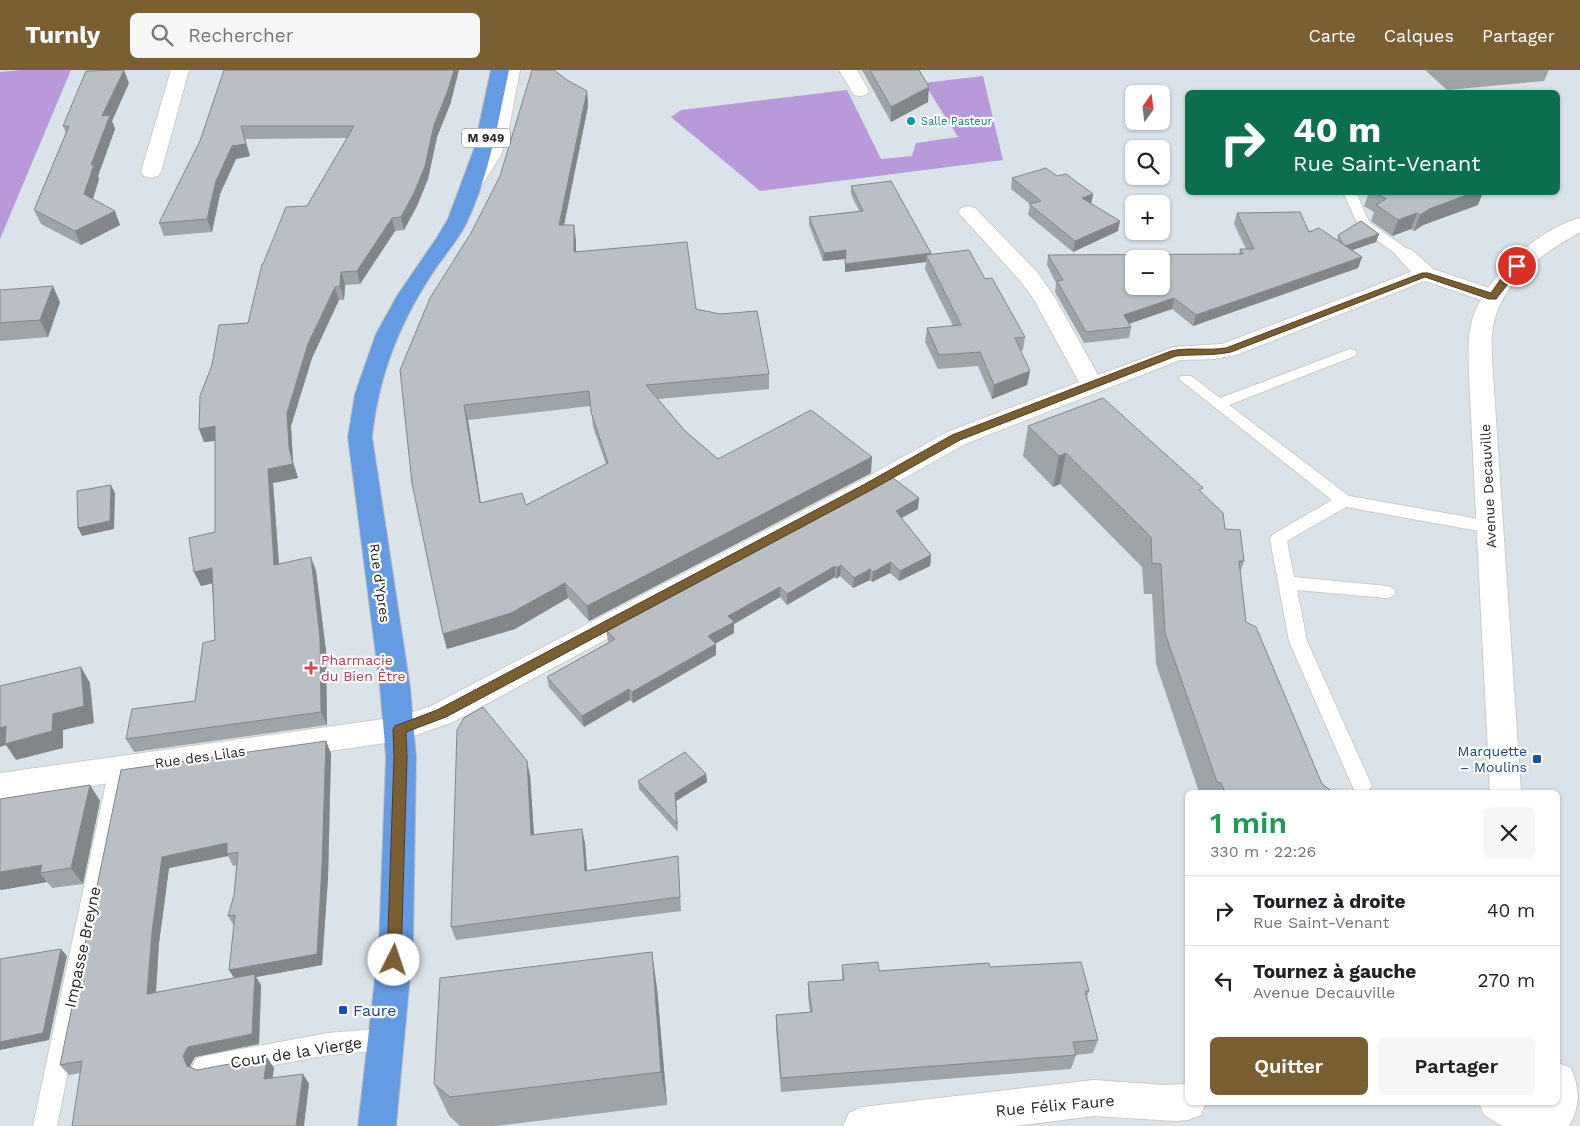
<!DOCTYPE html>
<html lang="fr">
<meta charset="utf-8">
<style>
:root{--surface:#fff;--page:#f6f6f6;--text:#202124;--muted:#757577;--line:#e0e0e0;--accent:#7a5f33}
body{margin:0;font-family:"Work Sans",sans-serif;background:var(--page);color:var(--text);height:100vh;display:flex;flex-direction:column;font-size:19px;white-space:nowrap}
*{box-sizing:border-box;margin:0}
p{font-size:16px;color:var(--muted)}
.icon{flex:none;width:28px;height:28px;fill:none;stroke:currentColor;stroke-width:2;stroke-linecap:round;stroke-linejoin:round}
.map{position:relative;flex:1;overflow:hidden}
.sheet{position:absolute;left:1185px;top:720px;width:375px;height:315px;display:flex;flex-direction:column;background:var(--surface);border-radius:8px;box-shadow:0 1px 4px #0004}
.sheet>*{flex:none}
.guide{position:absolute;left:1185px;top:20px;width:375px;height:105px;border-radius:8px;box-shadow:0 1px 4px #0004;background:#0b6e4f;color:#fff;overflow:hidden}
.needle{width:32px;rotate:14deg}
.buttons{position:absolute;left:1125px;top:15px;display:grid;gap:10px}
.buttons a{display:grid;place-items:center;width:45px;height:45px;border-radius:8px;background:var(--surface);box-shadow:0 1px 4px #0004;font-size:25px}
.pin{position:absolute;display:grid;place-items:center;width:42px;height:42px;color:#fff;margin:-21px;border:2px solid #fff;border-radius:50%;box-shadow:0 1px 5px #0007}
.me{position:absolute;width:55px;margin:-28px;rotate:4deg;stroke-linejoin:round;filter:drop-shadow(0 0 4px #0008)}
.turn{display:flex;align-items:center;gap:18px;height:105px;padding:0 25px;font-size:22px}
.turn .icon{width:65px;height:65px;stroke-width:2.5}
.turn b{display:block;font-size:35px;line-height:42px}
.round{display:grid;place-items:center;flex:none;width:52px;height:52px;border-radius:8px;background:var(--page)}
.head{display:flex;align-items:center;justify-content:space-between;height:85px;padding:0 25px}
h1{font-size:30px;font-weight:600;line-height:38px;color:#1e9e55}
.action{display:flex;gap:10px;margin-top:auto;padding:10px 25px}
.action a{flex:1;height:58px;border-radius:8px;background:var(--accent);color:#fff;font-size:20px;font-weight:600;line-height:58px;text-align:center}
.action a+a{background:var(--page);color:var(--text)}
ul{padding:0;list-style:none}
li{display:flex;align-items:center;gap:15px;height:70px;padding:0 25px;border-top:1px solid var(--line)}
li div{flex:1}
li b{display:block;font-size:19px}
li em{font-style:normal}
header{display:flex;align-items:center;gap:30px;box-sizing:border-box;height:70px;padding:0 25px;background:var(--accent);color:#fff}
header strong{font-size:24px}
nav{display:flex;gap:28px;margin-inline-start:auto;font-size:18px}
.search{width:350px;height:45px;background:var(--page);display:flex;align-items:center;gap:12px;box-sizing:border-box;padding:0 18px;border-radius:8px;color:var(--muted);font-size:19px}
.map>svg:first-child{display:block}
</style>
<header>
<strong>Turnly</strong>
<div class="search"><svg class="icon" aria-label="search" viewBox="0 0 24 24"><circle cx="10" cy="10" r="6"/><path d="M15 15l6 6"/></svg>Rechercher</div>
<nav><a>Carte</a><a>Calques</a><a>Partager</a></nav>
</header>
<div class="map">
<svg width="1580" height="1056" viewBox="0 0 1580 1056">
<rect width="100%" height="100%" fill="#dae3e9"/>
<path fill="#b89adb" d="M21,0H71L0,169V2Z
M983,6L1003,90L760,121L671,47L681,40L847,20L881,89L912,86L916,73L958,67L924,13Z"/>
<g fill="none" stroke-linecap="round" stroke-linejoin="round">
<defs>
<path id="lane" d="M508,0H520L508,63L501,85L479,120H471L469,117L489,85L496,63Z
M1343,122H1356L1369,152L1410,181L1412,184L1410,187H1400L1359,157Z
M1350,279L1355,280L1357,283L1355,286L1229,335L1349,426L1490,451L1496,453L1498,457L1496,461L1490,463L1346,437L1287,471L1294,507L1387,516L1393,518L1396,522L1393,526L1387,528L1297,520L1307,571L1372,716L1367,722H1355L1289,571L1270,469L1272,465L1332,430L1179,309L1181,306H1191L1220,328Z
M119,691L126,693L129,699L57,1056H33L109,699L112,693Z
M387,958L395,961L398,969L395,977L387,980L328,985L204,1008L196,1005L192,997L196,989L204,986L328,963Z"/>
<path id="street" d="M171,0H189L161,102L158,106L151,108L144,106L141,102Z
M839,0H857L869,21L866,25L860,26L854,25Z
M968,136L975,138L1038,203L1055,228L1098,305L1174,277L1222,274L1411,202L1395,184L1398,180L1405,178L1412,180L1433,199L1501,222L1504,227L1501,232L1493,234L1425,211L1236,285L1214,289L1180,290L980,368L965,374L878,423L453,652L399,671L0,729V703L398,647L431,636L860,411L947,362L1079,312L1033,228L1022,213L958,142L961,138Z
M1094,1010L1164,1015L1188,1014V1032H1206L1201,1045L1188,1050L1176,1051L1094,1046L1014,1056H843L849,1043L862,1037Z"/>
<path id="secondary" d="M1580,148V162C1544,182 1505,209 1494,251C1490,268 1492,287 1493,305L1521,722H1490L1469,305C1469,287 1467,268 1472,251C1483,209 1539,158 1580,148Z
M1558,993L1571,998C1580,1019 1580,1037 1569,1056H1502L1484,1045L1479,1032H1558Z"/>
<path id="primary" d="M491,0H509C498,52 489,106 466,154C456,173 441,189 430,207C398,256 378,309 372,367L410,617L416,687L413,874L396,1056H358L379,874L386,687L380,617L348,367L355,324L376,264L397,226L436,169L448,149L474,79Z"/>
</defs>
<use href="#lane" stroke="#d0cbc2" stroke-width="2"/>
<use href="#street" stroke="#d0cbc2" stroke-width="2"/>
<use href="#secondary" stroke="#d0cbc2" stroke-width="2"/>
<use href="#primary" stroke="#bebebe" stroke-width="2"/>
<use href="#lane" fill="#fff" fill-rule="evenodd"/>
<use href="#street" fill="#fff" fill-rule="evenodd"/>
<use href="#secondary" fill="#fff" fill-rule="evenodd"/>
<use href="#primary" fill="#649be3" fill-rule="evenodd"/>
</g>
<path fill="#9fa4a9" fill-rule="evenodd" d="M224,0L451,32L437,67L428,109L417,136L404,160L395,161L360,214L345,215L344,230H339L312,288L291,356L293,392L298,408L273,413L279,494L316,501L326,581L327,655L134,682L126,669L195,631L215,570L212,513L201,516L194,502L215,462V371L204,372L199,359L248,253L263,194L307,136L347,68L245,69L250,86L236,89L220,124L212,162L164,166L159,153L200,71Z
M862,0H919L928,32L891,52Z
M1425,0H1549L1544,11L1447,20Z
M129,13L112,51L115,59L98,106L99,109L93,129L120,155L81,175L41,154L34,140L66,63L63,56Z
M587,21L588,36L564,155L576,170V181L696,239L769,304V319L658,329L685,361L718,389L871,403L589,551L568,528L515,559L447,579L443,564L471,163ZM591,336L593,357L606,394L526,435L481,433L468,350Z
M1057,106L1093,124L1091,133L1118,161L1073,182L1028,145L1030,134L1011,119L1012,108Z
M851,116L931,185L985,209L1025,267L1023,280L1020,281L1030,301L1027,315L992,329L978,296L938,299L925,272L927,258L953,256L925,199L926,192L845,202V189L823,191L809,155V147L859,141L851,124Z
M1369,122H1483L1478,135L1423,155L1414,161L1411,159L1392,166L1371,151L1374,142L1364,136Z
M1237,143L1309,162L1337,170L1338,165L1379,164L1376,172L1352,180L1362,187L1358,198L1193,256L1172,239L1129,254L1131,257L1129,268L1084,273L1055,222L1056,213L1047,195L1048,185L1239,184L1240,179H1246L1234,154Z
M0,220L60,232L48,267L0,271Z
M1028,356L1202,423L1225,459L1244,491L1240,503L1246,552L1322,714L1333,722H1199L1156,594L1152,524H1144L1142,497L1060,414L1053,417L1023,386Z
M918,439L902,448L931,485L930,496L899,511L890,503L872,512L870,510L853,518L840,506L836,509L835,507L787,535L780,527L734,554V563L715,574L716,585L633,633L630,630L584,657L549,617L547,607L609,572L608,571L606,560Z
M331,683L328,808L322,895L256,907L261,915L259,974L195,987L190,996L191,997L197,1000L274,998L272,1008L309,1014L80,1003L69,1005L60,995L121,700ZM228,786L233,796L237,795L234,825L228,846L234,856V908L156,923L159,873L169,798Z
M706,704L707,712L676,731L678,762L639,719L638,711Z
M530,705L534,765L585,773L587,801L678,786L681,841L456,870L451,857Z
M90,715L100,731L83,814L52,818L47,812L1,820L0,729Z
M842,895L879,901L990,897L1089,921L1087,927L1098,970L1093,983L1076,985L1071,999L781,1022L776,959V945L810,942L808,927V912L842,910Z
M657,918L667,1035L495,1056H460L449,1046L434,1014Z"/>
<path fill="#828689" d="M124,0L129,13L112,51L115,59L98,106L99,109L90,138L84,124L91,95L102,46Z
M454,0H459L451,32L437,67L428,109L417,136L404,160L401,147Z
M929,17L928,32L891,52V37Z
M587,21L588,36L561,170L559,155Z
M241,56L250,86L236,89L220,124L212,162L207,149L216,111Z
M1475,122H1483L1478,135L1423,155L1414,161L1420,145L1429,139Z
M1093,124L1091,135L1082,128Z
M115,141L120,155L81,175L75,161Z
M1417,143L1411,159L1392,166L1398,150Z
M392,148L395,161L360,214L357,201Z
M1120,151L1118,161L1073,182L1075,171Z
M574,155L576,170V196L574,182Z
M1379,164L1376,172L1341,184L1344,176Z
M846,180L845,189L823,191L824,183Z
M931,183L930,192L926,185V192L845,202V194Z
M1362,187L1358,198L1193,256L1196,245Z
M341,202L345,215L344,230L340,216Z
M53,216L60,232L48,267L40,250Z
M335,217L339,230L312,288L291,356L293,392L298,408L273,413L280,509L274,495L268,399L287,343L308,274Z
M1174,228L1172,239L1122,256L1124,245Z
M1030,301L1027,315L992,329L994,315Z
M464,335L468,350L483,449L480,433Z
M215,356L221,370L204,372L199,359Z
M1066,383L1060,414L1053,417L1059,386Z
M872,387L871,403L589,551L587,536Z
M111,415L115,423L114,459L82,466L78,458Z
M919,428L918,439L895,451L896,441Z
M931,485L930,496L899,511L900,501Z
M311,487L316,501L326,581L327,655L321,642Z
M891,492L890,503L872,512L873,502Z
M841,495L840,506L836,509L837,498Z
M835,496V507L787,535V524Z
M212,498L218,512L201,516L194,502Z
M870,499V510L853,518L854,508Z
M565,513L568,528L515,559L447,579L443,564Z
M780,517V527L734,554V563L709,577L708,566L728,546Z
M716,574V585L633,633L632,622Z
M81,597L90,613L94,653L63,660V678L16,690L6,675L0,677V658L53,644Z
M629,619L630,630L584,657L582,646Z
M326,671L331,683L328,808L322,895L256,907L261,915L259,974L195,987L190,996L194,1006L187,996L183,986L188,977L236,911L229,900Z
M527,691L530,705L535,779L531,765Z
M706,704L707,712L676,731L678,762L675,723Z
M90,715L100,731L83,814L71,798Z
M582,759L585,773L588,814L585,801Z
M227,773V784L228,786L169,798L159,873L155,935L147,924L152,862L162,787Z
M42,795L40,803L47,812L1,820L0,819V802Z
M61,879L67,886L49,970L0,980V972Z
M652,882L657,918L667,1035L661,1002Z
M267,987L274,998L271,1019L264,1009Z
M303,1004L309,1014L304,1056H296Z"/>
<path fill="#b9bfc4" stroke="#828689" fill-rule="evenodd" d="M124,0L102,46L110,45L91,95H94L84,124L115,141L75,161L34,140L69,56H63L86,1Z
M224,0H454L448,20L434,55L425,96L414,123L401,147L392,148L357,201L341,202L340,216L335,217L308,274L287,343L289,378L293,394L268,399L274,495L311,487L320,568L321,642L126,669L132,639L195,631L203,573L215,570L212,498L194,502L189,468L215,462V356L199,359L200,326L212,295L219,255L248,253L262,194H263L286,137L307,136L354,56H241L246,74L232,76L216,111L207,149L159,153L200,71Z
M532,0H554L567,10L587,21L559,155H574V182L687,172L696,239L720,244L757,241L769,304L646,315L685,361L718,389L811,340L872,387L587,536L565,513L511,543L443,564L412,413L400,300L430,228L471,163L500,106ZM589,321L591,342L608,393L526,435L522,423L480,433L464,335Z
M870,0H919L929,17L891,37Z
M1046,98L1057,106L1066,104L1093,124L1082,128L1120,151L1075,171L1029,134L1041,131L1012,108Z
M891,111L931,183L845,194L846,180L824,183L809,147L863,141L851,116Z
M1374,122H1475L1429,139L1420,145L1417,143L1398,150L1376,135L1386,129Z
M1300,142L1309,162L1319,158L1362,187L1196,245L1174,228L1124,245L1131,257L1086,262L1057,211L1063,210L1048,185L1243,184L1240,179H1254L1237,143ZM1134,189H1161V216H1134Z
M1361,151L1379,164L1345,176L1343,174L1338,165Z
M969,180L985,209L992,208L1025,267L1015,268L1030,301L994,315L980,282L939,285L927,258L961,255L926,185Z
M53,216L40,250L0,253V220Z
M1103,328L1203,418L1199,420L1223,443L1225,459L1240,460L1244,491H1239L1246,552L1256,557L1322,714L1333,722H1225L1221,713L1217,712L1165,563L1161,494L1152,493L1151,467L1066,383L1059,386L1028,356Z
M892,407L919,428L896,441L931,485L900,501L891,492L873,502L870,499L854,508L841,495L837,498L835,496L787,524L780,517L728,546L734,552L708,566L716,574L632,622L629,619L582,646L547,607L615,569L606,560Z
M111,415L110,451L78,458L77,421Z
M81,597L84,636L53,644L52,661L5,674L6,656L0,658V616Z
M483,637L527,691L531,765L582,759L585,801L678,786L680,827L451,857L457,660L464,648Z
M326,671L322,796L317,884L229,900L235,845L228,846L234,825L238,782L227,784V773L162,787L152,862L147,924L255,904L252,964L188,977L183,986L187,996L197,1000L267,987L264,1009L303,1004L296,1056H72L82,991L60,995L121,700Z
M685,682L706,704L675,723L677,754L638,711Z
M90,715L71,798L40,803L42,795L0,802V729Z
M61,879L43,963L0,972V889Z
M652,882L661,1002L450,1027L434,1014L440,908Z
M878,892L879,901L989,893L990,897L1081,892L1089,921H1085L1098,970L1073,972L1076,985L781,1008L776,945L812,942L808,912L844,910L842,895Z"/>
<path fill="#7a5f33" stroke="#4f3e21" d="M1517,193L1522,196L1496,229H1489L1425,207L1231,282C1212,286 1195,284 1176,286L960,370L873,419L446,647L406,662L407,687L401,890L399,895L394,897L389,895L387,890L394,687L393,659L395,656L437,640L865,414L952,365L1171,281C1189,277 1207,281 1226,278L1422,203H1428L1491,223L1505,203Z"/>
<circle fill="#0f9aa8" stroke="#fff" stroke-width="2" cx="911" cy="51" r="5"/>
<path fill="#e0444e" stroke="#fff" stroke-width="2" d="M308.5 590.5h5v5h5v5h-5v5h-5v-5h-5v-5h5z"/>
<g fill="#1a4fb4" stroke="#fff" stroke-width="2">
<rect x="1532" y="684" width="10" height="10" rx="2.5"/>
<rect x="338" y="935" width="10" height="10" rx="2.5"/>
</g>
<g text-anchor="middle" stroke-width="4.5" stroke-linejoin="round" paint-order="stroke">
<g font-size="11" fill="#0d838f" stroke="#fff" text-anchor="start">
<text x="921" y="55">Salle Pasteur</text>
</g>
<rect fill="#fff" stroke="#686868" stroke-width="1" x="462" y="58.5" width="48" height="19" rx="4"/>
<g font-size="12" font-weight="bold" fill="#272727">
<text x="486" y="72">M 949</text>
</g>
<g font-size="14" fill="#272727" stroke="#fff">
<text transform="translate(1488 416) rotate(-93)" y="5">Avenue Decauville</text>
<text transform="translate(380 513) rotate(82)" y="5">Rue d'Ypres</text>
<text transform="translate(200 687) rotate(-8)" y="5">Rue des Lilas</text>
</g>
<g font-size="14" fill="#be3a42" stroke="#fff" text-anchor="start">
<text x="321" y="595">Pharmacie<tspan x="321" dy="16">du Bien Être</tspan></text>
</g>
<g font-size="14" fill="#164399" stroke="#fff" text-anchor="end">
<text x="1527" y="686">Marquette<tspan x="1527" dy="16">– Moulins</tspan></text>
</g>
<g font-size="16" fill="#272727" stroke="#fff">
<text transform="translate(82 877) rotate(-78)" y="6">Impasse Breyne</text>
<text transform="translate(296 982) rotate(-9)" y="6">Cour de la Vierge</text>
<text transform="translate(1055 1035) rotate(-5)" y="6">Rue Félix Faure</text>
</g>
<g font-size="16" fill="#164399" stroke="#fff" text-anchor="start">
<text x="353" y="946">Faure</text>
</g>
</g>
</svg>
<div class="buttons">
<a><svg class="needle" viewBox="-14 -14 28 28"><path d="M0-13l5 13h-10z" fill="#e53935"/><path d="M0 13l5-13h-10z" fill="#757577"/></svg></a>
<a><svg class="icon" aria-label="search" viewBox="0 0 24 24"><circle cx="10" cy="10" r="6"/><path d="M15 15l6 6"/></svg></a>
<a>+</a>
<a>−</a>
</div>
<div class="pin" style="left:1517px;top:196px;background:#d93025"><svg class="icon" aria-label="arrive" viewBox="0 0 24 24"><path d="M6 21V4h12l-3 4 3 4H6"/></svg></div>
<svg class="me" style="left:394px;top:890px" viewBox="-20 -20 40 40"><circle r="19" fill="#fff"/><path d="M0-13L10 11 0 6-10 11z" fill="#7a5f33"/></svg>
<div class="guide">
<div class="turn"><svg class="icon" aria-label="right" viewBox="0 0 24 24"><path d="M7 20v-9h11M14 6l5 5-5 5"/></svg><div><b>40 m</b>Rue Saint-Venant</div></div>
</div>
<section class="sheet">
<div class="head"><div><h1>1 min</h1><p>330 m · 22:26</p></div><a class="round"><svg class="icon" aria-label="close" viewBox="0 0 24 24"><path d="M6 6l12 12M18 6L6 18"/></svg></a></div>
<ul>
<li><svg class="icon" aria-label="right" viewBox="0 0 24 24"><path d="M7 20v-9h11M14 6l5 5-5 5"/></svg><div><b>Tournez à droite</b><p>Rue Saint-Venant</p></div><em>40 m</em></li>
<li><svg class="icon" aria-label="left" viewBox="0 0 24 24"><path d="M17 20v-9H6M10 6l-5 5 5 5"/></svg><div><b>Tournez à gauche</b><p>Avenue Decauville</p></div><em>270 m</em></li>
</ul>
<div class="action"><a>Quitter</a><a>Partager</a></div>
</section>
</div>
